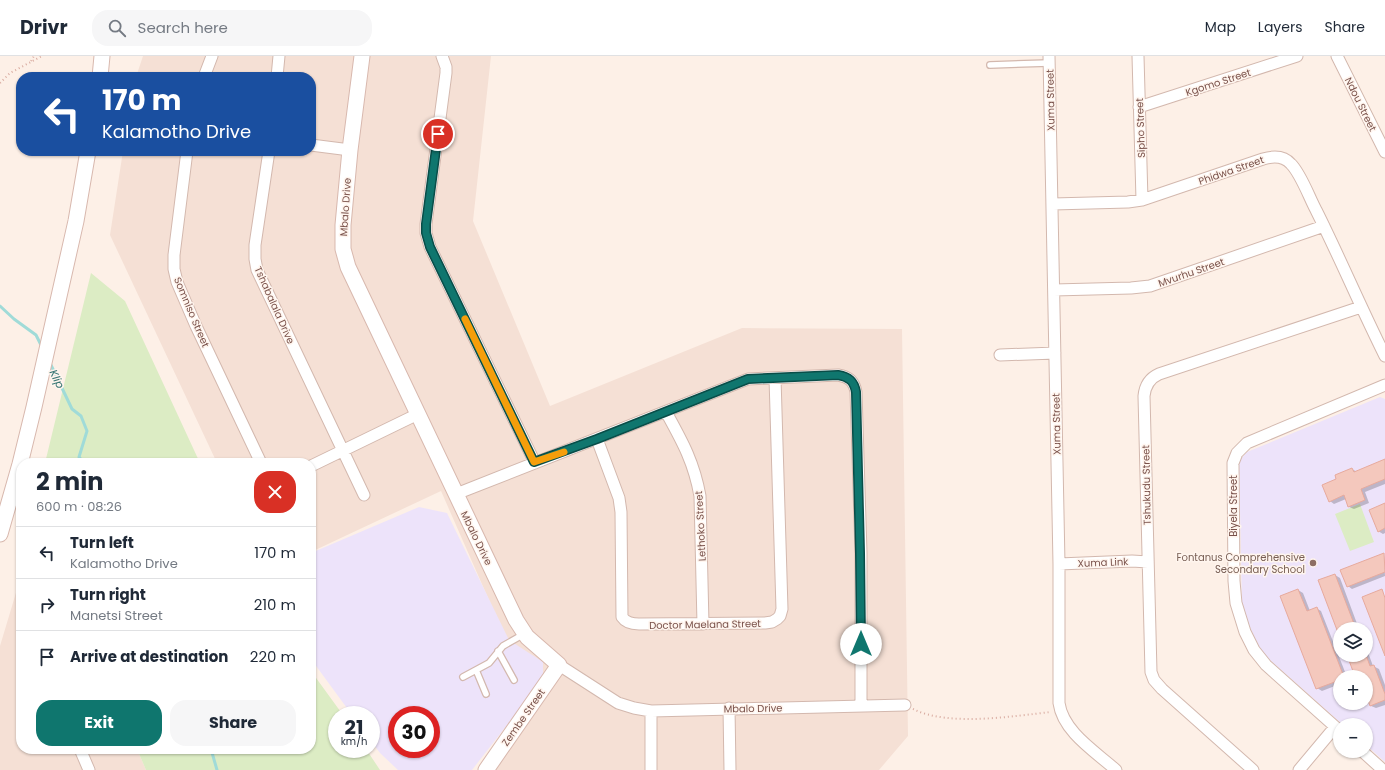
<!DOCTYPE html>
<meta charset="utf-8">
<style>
:root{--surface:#fff;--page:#f6f6f7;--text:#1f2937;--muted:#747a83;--line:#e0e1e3;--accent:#0f766e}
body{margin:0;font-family:Poppins,sans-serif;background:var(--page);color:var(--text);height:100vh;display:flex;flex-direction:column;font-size:15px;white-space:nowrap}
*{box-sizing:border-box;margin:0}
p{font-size:13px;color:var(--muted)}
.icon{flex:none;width:22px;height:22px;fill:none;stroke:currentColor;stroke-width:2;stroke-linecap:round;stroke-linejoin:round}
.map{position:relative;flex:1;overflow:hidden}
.details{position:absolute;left:16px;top:402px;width:300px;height:296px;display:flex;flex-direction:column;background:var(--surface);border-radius:16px;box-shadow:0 1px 3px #0004}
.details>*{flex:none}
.banner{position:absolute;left:16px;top:16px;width:300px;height:84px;border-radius:16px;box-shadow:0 1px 3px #0004;background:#1a4fa0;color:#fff;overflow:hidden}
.tools{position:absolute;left:1333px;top:566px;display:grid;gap:8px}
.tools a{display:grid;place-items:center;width:40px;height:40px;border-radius:50%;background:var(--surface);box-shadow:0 1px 3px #0004;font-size:20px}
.speed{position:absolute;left:328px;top:650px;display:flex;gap:8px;font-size:20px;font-weight:700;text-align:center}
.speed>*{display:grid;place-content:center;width:52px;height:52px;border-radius:50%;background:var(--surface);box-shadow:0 1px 3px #0004;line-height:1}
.speed small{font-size:10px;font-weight:400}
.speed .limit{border:6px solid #d22;background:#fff;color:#111}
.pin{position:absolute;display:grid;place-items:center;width:34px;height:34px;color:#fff;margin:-17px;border:2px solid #fff;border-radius:50%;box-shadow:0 1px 4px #0007}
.me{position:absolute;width:44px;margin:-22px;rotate:0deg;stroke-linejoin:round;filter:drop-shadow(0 0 3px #0008)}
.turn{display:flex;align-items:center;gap:14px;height:84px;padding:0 20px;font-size:18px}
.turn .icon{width:52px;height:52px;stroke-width:2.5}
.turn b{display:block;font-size:28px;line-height:34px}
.round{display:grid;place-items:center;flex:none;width:42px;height:42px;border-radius:16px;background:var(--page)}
.head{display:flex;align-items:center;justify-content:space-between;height:68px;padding:0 20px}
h1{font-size:24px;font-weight:700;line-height:30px}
.primary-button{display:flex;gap:8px;margin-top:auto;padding:8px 20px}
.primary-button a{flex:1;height:46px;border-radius:16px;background:var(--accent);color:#fff;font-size:16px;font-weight:700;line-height:46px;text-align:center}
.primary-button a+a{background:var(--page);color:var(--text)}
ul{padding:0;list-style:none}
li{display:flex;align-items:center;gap:12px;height:52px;padding:0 20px;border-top:1px solid var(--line)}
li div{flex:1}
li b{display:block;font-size:15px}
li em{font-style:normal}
header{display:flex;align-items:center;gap:24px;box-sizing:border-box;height:56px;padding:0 20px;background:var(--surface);border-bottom:1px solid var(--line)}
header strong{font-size:19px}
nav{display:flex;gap:22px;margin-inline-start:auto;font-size:14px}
.search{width:280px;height:36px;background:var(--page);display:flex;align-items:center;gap:10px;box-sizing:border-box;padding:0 14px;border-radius:16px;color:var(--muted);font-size:15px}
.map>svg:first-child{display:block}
</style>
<header>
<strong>Drivr</strong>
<div class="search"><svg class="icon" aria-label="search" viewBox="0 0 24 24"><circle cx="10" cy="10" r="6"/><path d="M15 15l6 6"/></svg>Search here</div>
<nav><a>Map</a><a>Layers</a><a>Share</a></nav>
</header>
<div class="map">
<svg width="1385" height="714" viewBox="0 0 1385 714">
<rect width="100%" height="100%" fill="#fdf0e7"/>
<path fill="#f5e0d5" d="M143,0H491L473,165L550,350L742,272L902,273L908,680L879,714H480L541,623L507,585L441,435L311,496V407H217L110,179L123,95H311V21H136Z
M21,520V693H137L146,714H0V590Z"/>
<path fill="#ede3fa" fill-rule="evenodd" d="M1380,341L1385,343V706L1366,689V669H1343L1260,595L1242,552L1239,405L1247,396ZM1340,573H1366V599H1340ZM1340,621H1366V647H1340Z
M419,451L447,457L509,584L543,606V623L472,714H398L380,697L371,685V659H352L311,603V497ZM397,659H431V693H397Z"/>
<path fill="#dcecc4" d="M91,217L125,245L200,407H45Z
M1360,448L1374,486L1350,495L1335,458Z
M311,615L343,659H337V693H366L380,714H146L137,693H311Z"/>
<path fill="#0003" d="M1385,404V428L1365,436L1369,447L1354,453L1349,451L1346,443L1334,448L1330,445L1338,424L1352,413L1357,416Z
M1385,448V477L1383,478L1378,475Z
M1384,498L1385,520L1352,533L1348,530L1342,515Z
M1335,519L1340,522L1359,573H1340V579Z
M1298,534L1303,537L1310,555L1316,552L1321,555L1347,621H1340V628L1322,635L1317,632Z
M1366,591L1373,610L1379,613L1385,629V649L1376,652L1371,650L1366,637V621H1360L1355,617L1348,599H1366Z"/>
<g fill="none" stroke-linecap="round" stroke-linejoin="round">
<path stroke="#a0dbd8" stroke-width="3" d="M0,250L14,263L36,279L42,291
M50,307L72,353L81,360L87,375L79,401L84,407
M211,693L217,714"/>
</g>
<path fill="#f4c8bd" stroke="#e7aa9d" d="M1385,403V423L1361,433L1365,444L1348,451L1344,439L1329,446L1322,429L1336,423L1335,419L1352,412L1354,416Z
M1385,447V472L1378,476L1369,454Z
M1384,497L1385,516L1347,531L1340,514Z
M1335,518L1356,573H1340V582L1318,524Z
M1298,533L1307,555L1317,551L1344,621H1340V624L1316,633L1280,540Z
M1382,533L1385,542V600L1362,541Z
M1347,599H1366L1370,610L1374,609L1385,638V644L1370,650L1366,639V621H1359L1357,616L1354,618Z"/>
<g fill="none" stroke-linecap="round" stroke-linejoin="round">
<defs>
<path id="lane" d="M990,9L1049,7
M498,595L514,624
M476,614L486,638
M463,621L489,607L503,590L524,578"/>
<path id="street" d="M442,0L446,11V17L426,168V177L430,191L535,407
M1049,0L1059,508V647C1063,676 1096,696 1116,714
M1138,0L1142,144
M1337,0L1385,96
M204,21L212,0
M277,21L279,0
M1139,51L1297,0
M311,89L350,94
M187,95L174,199V213L177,226L196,270L261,407
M269,95L255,189V203L257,214L364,439
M1053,148L1128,146L1142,144L1263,103C1273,100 1284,100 1291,108C1301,118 1309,141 1316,154C1340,202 1361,252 1385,300
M1054,234L1131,232L1150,230L1324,170
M1000,299L1055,297
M666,356C682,385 694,406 700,440L703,568
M597,383L619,442L621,456L622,561C626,567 632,568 639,568L765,567L772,566L777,563L780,560L782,553L775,322
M311,410L418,358
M456,438L748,323L838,319C849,321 854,325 856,336L861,497V649
M1059,508L1132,505L1148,506
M559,609L618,647L634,652L651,655L905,649
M729,652L730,714
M651,655V714
M1340,675L1266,609L1254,594L1245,576L1236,547L1234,525L1233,407L1237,397L1247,387L1385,329
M80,693L89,714
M1362,695L1383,714
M1253,714L1162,633L1154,624L1151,616L1144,340C1145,330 1150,322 1159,318L1361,251
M1299,714L1335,671"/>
<path id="secondary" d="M362,0L350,94L343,169V193L348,211L516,564L527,581L559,609L486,714
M100,21L102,0
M0,478L20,408L34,351L76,165L88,95"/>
</defs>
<use href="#lane" stroke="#d3b8ae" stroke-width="8"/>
<use href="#street" stroke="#d3b8ae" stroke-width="13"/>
<use href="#secondary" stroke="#d8b8ae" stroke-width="17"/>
<path stroke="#d9aba0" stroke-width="2" stroke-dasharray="1 3" stroke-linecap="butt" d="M31,5L34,0
M0,27L10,17L42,0
M913,653C949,671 1013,660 1051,656"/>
<use href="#lane" stroke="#fff" stroke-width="5.5"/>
<use href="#street" stroke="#fff" stroke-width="11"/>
<use href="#secondary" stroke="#fff" stroke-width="15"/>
</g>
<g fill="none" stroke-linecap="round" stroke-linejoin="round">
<defs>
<path id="route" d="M438,78L426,168V177L430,191L534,406L597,383L748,323L838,319C849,321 854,325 856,336L860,497L861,588"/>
</defs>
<use href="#route" stroke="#0a4d48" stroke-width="10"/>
<use href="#route" stroke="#0f766e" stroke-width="7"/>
<path stroke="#f59e0b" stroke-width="7" d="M465,263L534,406L564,396"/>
</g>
<circle fill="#8d6e63" stroke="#fff5ee" stroke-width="1.5" cx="1313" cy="507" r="4"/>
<g text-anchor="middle" stroke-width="3" stroke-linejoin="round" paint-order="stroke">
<g font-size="10" fill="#79514a" stroke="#fff5ee">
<text transform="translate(1218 26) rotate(-18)" y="4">Kgomo Street</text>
<text transform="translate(1050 44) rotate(-91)" y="4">Xuma Street</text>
<text transform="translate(1361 48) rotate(64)" y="4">Ndou Street</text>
<text transform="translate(1140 72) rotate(-92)" y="4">Sipho Street</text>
<text transform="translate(1231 114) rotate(-19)" y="4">Phidwa Street</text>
<text transform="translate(345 151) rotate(-86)" y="4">Mbalo Drive</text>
<text transform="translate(1191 216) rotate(-19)" y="4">Mvurhu Street</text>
<text transform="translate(275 249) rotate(66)" y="4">Tshabalala Drive</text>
<text transform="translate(192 256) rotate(67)" y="4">Somniso Street</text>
<text transform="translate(1056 368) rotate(-91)" y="4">Xuma Street</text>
<text transform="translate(1146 429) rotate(-91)" y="4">Tshukudu Street</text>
<text transform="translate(1233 450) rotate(-90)" y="4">Biyela Street</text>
<text transform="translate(700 470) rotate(-93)" y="4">Lethoko Street</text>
<text transform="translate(477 482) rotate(64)" y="4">Mbalo Drive</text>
<text transform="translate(1103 506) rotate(-2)" y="4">Xuma Link</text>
<text transform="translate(705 568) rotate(-1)" y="4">Doctor Maelana Street</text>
<text transform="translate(753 652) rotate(-1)" y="4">Mbalo Drive</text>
<text transform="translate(523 661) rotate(-55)" y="4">Zembe Street</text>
</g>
<g font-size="10" fill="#785e54" stroke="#fff5ee" text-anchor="end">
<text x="1305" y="505">Fontanus Comprehensive<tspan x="1305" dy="12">Secondary School</tspan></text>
</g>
<g font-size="11" font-style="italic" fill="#3a7775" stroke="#fff5ee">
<text transform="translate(57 323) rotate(64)" y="4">Klip</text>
</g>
</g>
</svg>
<div class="tools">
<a><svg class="icon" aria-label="layers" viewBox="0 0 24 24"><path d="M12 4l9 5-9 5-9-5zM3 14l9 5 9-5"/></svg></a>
<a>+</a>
<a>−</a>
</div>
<div class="speed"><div>21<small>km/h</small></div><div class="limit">30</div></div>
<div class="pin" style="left:438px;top:78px;background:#d93025"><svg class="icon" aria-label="arrive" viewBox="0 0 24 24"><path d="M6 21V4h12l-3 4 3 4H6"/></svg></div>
<svg class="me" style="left:861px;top:588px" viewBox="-20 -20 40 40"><circle r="19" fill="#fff"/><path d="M0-13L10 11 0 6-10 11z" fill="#0f766e"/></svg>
<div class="banner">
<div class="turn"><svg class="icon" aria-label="left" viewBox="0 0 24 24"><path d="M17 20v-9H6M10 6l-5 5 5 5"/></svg><div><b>170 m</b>Kalamotho Drive</div></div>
</div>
<section class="details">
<div class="head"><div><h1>2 min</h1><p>600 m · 08:26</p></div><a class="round" style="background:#d93025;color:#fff"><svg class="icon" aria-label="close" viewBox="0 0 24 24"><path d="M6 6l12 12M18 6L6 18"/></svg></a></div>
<ul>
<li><svg class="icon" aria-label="left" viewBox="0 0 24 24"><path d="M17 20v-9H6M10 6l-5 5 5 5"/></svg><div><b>Turn left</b><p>Kalamotho Drive</p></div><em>170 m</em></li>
<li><svg class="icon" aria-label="right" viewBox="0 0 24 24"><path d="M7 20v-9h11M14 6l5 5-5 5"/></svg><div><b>Turn right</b><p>Manetsi Street</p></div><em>210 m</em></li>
<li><svg class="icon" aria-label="arrive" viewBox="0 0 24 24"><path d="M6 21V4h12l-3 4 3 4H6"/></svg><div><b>Arrive at destination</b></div><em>220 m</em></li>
</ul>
<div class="primary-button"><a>Exit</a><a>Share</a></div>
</section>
</div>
